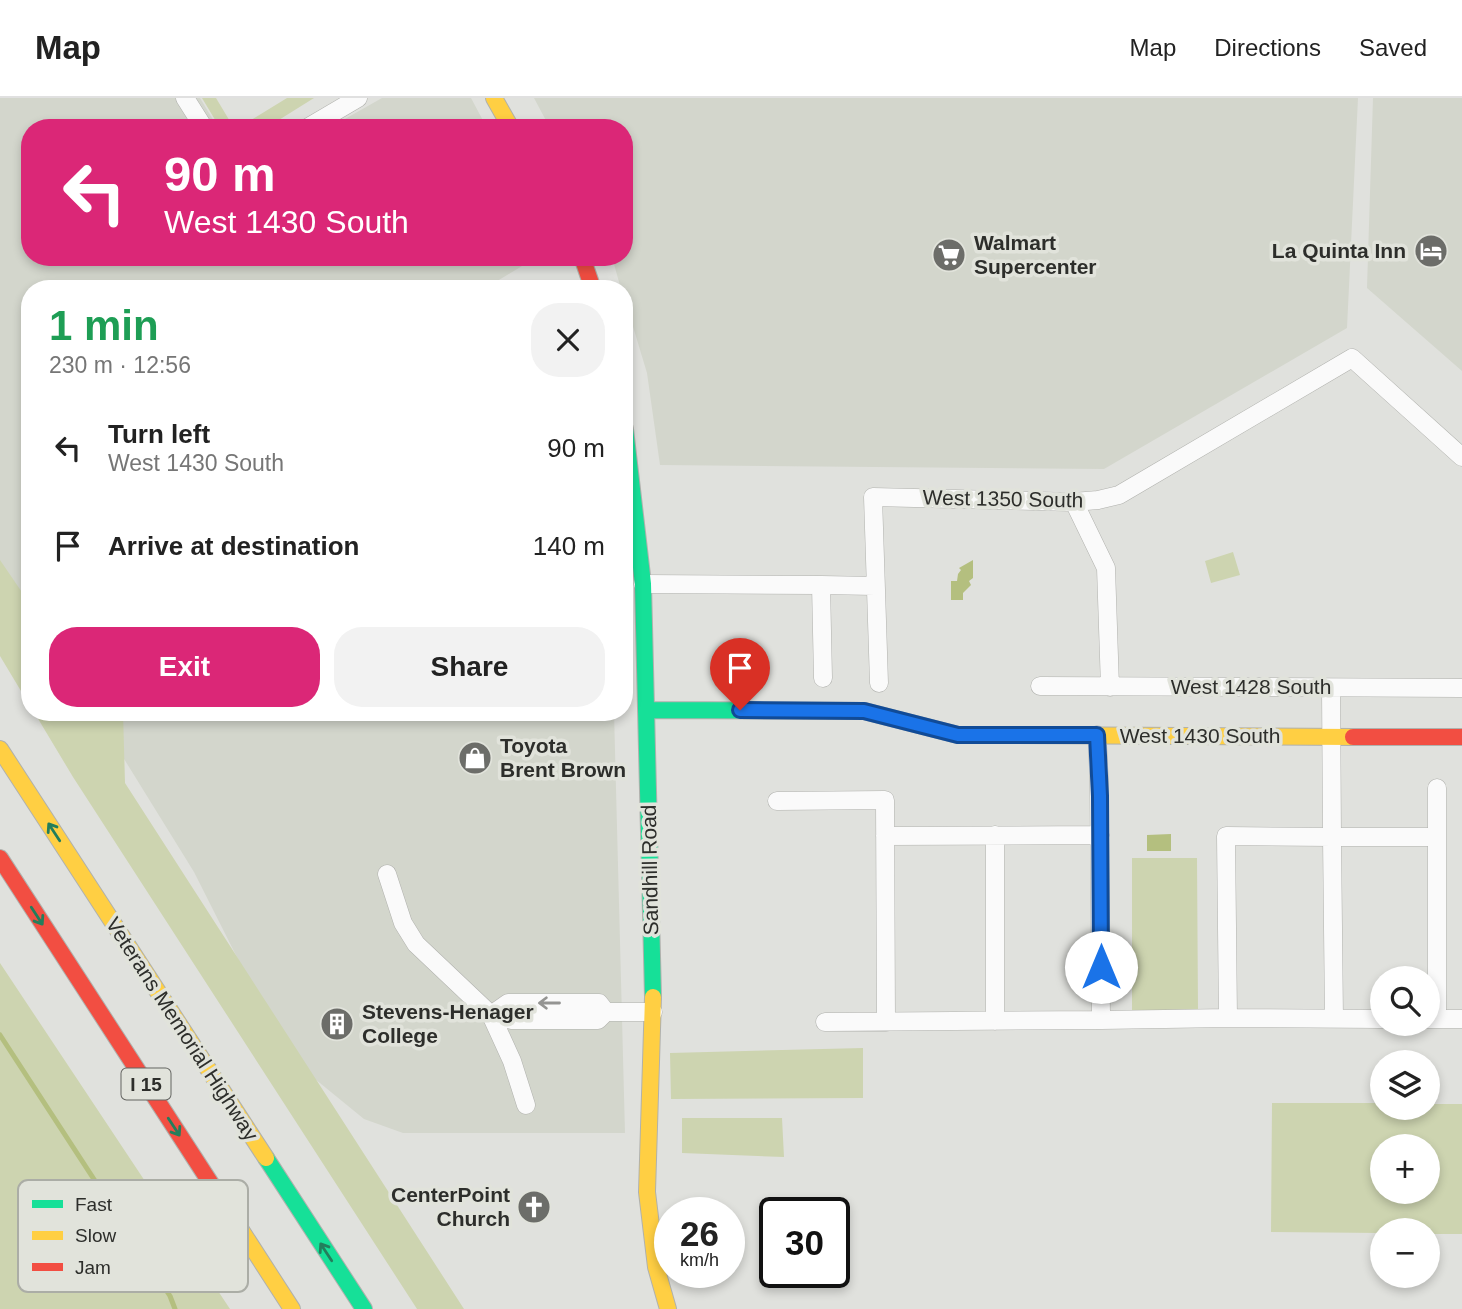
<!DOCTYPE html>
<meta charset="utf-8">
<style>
:root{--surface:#fff;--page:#f2f2f2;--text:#222;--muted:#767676;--line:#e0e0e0;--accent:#db2777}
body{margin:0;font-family:Helvetica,sans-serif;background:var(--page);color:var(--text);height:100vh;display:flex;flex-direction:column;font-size:26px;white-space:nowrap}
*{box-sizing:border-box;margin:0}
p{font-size:23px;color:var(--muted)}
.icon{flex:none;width:38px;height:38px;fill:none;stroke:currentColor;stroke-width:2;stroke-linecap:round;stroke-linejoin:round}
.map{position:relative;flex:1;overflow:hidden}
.details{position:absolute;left:21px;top:182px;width:612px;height:441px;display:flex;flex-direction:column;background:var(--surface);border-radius:28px;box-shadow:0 4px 10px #0003}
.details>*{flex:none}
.guide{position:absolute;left:21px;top:21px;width:612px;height:147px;border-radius:28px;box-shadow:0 4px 10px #0003;background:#db2777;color:#fff;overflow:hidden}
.buttons{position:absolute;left:1370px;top:868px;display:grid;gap:14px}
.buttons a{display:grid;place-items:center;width:70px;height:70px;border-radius:50%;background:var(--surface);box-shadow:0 4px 10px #0003;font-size:35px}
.speed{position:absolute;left:654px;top:1099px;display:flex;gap:14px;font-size:35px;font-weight:700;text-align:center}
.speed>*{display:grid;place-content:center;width:91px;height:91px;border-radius:50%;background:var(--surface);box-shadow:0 4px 10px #0003;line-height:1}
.speed small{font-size:18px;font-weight:400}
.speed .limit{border:4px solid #111;border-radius:10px;background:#fff;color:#111}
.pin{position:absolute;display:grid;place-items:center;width:60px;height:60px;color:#fff;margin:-72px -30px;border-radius:50% 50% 50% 0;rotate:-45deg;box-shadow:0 0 7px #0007}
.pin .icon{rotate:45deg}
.me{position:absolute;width:77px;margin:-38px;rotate:0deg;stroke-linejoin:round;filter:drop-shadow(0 0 5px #0008)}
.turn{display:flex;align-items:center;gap:24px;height:147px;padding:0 28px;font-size:32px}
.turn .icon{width:91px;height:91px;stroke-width:2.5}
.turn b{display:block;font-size:49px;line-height:60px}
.round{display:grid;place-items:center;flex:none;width:74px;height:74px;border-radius:28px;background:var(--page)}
.head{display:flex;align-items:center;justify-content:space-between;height:119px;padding:0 28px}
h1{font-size:42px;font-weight:700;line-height:52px;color:#1e9e55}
.primary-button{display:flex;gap:14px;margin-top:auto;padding:14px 28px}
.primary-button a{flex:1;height:80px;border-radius:28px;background:var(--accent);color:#fff;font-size:28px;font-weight:700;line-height:80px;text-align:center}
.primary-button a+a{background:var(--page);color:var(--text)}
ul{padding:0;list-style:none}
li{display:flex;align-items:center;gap:21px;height:98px;padding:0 28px}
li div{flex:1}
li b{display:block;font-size:26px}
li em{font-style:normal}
header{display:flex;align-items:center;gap:42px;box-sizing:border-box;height:98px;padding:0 35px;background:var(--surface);border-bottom:2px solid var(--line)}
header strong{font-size:33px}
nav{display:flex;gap:38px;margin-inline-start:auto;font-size:24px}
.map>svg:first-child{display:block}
</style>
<header>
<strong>Map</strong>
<nav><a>Map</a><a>Directions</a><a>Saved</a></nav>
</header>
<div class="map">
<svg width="1462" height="1211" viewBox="0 0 1462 1211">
<rect width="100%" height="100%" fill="#e0e1dd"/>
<path fill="#d3d6cc" d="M0,0H200L218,30H30V159H537L484,191H30V515L0,471Z
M382,0H471L487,30H329Z
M534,0H1358L1347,230L1104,371L660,367L647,275L625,202V191H621L612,159H625V30H550Z
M1373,0H1462V273L1367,190Z
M95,614H614L625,1035H403L364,1021L315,981L249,883L194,774Z"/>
<path fill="#cdd4b0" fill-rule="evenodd" d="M202,0H216L234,30H220Z
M287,0H314L266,30H238Z
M1233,454L1240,477L1211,485L1205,463Z
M0,462L30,506V608L0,558Z
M34,614H123L125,685L464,1211H417L73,679Z
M1132,760H1197L1198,912H1132Z
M0,865L230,1211H0Z
M863,950V1000L671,1001L670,955Z
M1272,1005H1382V1010H1428V1006H1462V1136H1428V1132H1382V1135L1271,1134ZM1382,1048H1428V1094H1382Z
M682,1020H782L784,1059L682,1055Z"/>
<path fill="#b4bf7f" d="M973,462V480L969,483L971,487L963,495V502H951V483H957L958,476L961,472L959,470Z
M1171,736V753H1147V737Z"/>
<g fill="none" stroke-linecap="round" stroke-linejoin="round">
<path stroke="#b4bf7f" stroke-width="5" d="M0,937L170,1198L175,1211"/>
<defs>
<path id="street" d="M185,0L204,30
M307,30L358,0
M1074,404L1106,470L1110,589
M643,486L821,487
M823,580L821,487L875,488
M879,585L873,399L1074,404L1098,402L1119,397L1352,260L1462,359
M1040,588L1462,590
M1331,590L1332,739L1226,738L1228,920L1382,921
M1437,690V921
M777,703L885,702L886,924
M995,737V923
M885,738L1100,737
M387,776L403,825L416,846L491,917L512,963L526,1007
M491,917L512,922H598L606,914H653
M491,917L508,905H599L606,914
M1334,921L1332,739H1437
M1428,921H1462
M1101,922L1228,920
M825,924L1101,922L1099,679L1097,637"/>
<path id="fast" d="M625,331L643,486L653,899
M647,612L864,613L958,637H1010
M266,1060L364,1211"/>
<path id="slow" d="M494,0L511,30
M1010,637L1353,639
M0,651L266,1060
M653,899L647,1094L656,1169L668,1211
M230,1115L292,1211"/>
<path id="jam" d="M582,159L593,191
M1353,639H1462
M0,760L230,1115"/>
</defs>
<use href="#street" stroke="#b0b1ad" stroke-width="19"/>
<use href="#fast" stroke="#b0b1ad" stroke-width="18"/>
<use href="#slow" stroke="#b0b1ad" stroke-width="18"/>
<use href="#jam" stroke="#b0b1ad" stroke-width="18"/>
<use href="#street" stroke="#fafafa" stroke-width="18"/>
<use href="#fast" stroke="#16e098" stroke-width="16"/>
<use href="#slow" stroke="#ffcf43" stroke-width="16"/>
<use href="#jam" stroke="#f24e42" stroke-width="16"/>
</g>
<defs><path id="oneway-shaft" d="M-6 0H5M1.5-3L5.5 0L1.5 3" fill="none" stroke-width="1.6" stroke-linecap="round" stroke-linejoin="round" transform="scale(1.75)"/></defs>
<g stroke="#237e5c">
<use href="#oneway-shaft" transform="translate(54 734) rotate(-123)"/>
<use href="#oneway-shaft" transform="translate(37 818) rotate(57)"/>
<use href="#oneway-shaft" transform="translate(174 1029) rotate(57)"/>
<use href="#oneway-shaft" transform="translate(326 1154) rotate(-123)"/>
</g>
<use stroke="#949492" href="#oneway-shaft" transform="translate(549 905) rotate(180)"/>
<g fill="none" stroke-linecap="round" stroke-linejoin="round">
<defs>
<path id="route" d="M740,612L864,613L958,637H1097L1100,698L1101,869"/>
</defs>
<use href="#route" stroke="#114b97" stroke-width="18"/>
<use href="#route" stroke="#1a73e8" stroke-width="12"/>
</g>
<defs>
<symbol id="hotel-disc" viewBox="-11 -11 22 22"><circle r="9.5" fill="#6c6d69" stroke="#e1e3db"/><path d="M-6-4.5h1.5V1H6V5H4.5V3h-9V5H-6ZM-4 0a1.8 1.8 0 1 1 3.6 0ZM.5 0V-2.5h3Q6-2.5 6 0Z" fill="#fff"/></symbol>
<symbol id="supermarket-disc" viewBox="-11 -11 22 22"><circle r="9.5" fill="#6c6d69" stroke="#e1e3db"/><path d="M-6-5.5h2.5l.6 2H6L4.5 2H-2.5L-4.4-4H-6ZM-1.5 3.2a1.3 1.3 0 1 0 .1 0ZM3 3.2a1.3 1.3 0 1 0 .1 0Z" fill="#fff"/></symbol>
<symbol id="shop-disc" viewBox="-11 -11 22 22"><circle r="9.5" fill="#6c6d69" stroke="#e1e3db"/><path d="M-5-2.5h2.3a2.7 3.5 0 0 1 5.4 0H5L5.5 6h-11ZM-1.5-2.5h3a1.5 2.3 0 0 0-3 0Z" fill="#fff"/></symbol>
<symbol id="building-disc" viewBox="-11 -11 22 22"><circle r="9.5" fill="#6c6d69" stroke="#e1e3db"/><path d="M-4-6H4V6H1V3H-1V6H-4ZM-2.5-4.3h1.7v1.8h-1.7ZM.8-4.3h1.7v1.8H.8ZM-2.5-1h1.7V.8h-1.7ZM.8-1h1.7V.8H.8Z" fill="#fff"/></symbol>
<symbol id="church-disc" viewBox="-11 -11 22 22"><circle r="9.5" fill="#6c6d69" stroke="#e1e3db"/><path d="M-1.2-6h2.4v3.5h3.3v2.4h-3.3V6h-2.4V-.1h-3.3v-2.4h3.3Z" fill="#fff"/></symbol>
</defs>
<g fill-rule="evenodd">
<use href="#hotel-disc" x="1412" y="134" width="38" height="38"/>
<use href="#supermarket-disc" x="930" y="138" width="38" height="38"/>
<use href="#shop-disc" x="456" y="641" width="38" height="38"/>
<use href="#building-disc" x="318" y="907" width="38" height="38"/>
<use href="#church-disc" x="515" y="1090" width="38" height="38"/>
</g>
<g text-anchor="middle" stroke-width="7" stroke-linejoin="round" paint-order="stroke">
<rect fill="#e1e3db" stroke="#636460" stroke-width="2" x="121.5" y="970.5" width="49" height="31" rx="5"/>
<g font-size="19" font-weight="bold" fill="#2d2e2b">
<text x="146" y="993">I 15</text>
</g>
<g font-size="21" font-weight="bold" fill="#2d2e2b" stroke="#e1e3db" text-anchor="start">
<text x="974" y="152">Walmart<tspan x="974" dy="24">Supercenter</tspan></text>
<text x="1406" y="160" text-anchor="end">La Quinta Inn</text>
<text x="500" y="655">Toyota<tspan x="500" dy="24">Brent Brown</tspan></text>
<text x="362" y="921">Stevens-Henager<tspan x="362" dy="24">College</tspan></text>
<text x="510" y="1104" text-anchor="end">CenterPoint<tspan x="510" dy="24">Church</tspan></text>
</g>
<g font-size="21" fill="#2d2e2b" stroke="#e1e3db">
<text transform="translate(1003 401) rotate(1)" y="7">West 1350 South</text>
<text x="1251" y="596">West 1428 South</text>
<text x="1200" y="645">West 1430 South</text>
<text transform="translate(650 772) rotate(-91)" y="7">Sandhill Road</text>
<text transform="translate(182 931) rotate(57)" y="7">Veterans Memorial Highway</text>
</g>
</g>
<rect x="18" y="1082" width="230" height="112" rx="10" fill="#e1e3db" stroke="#abada6" stroke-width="2"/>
<rect x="32" y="1102" width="31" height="8" fill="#16e098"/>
<rect x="32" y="1133" width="31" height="9" fill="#ffcf43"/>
<rect x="32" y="1165" width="31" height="8" fill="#f24e42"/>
<g font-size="19" fill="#2d2e2b">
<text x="75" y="1113">Fast</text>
<text x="75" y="1144">Slow</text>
<text x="75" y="1176">Jam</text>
</g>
</svg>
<div class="buttons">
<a><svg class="icon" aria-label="search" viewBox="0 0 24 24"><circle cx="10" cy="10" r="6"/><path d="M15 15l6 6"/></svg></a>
<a><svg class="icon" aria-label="layers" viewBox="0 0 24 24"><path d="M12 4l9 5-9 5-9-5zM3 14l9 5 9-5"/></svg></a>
<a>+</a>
<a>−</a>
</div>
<div class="speed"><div>26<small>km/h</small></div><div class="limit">30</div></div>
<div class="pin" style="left:740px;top:612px;background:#d93025"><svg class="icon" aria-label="arrive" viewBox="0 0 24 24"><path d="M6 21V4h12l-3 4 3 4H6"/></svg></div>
<svg class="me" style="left:1101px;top:869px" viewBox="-20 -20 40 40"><circle r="19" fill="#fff"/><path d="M0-13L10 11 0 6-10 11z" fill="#1a73e8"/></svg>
<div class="guide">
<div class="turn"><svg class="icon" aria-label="left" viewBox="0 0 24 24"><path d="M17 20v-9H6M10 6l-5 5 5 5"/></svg><div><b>90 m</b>West 1430 South</div></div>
</div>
<section class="details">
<div class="head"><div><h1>1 min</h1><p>230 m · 12:56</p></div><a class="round"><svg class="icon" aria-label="close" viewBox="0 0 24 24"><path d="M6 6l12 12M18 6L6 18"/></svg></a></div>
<ul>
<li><svg class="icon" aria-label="left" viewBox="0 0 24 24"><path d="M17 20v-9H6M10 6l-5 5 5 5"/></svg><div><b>Turn left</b><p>West 1430 South</p></div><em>90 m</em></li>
<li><svg class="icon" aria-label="arrive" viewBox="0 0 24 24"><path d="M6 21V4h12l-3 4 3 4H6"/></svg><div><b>Arrive at destination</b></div><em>140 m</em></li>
</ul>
<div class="primary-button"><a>Exit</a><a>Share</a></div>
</section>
</div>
